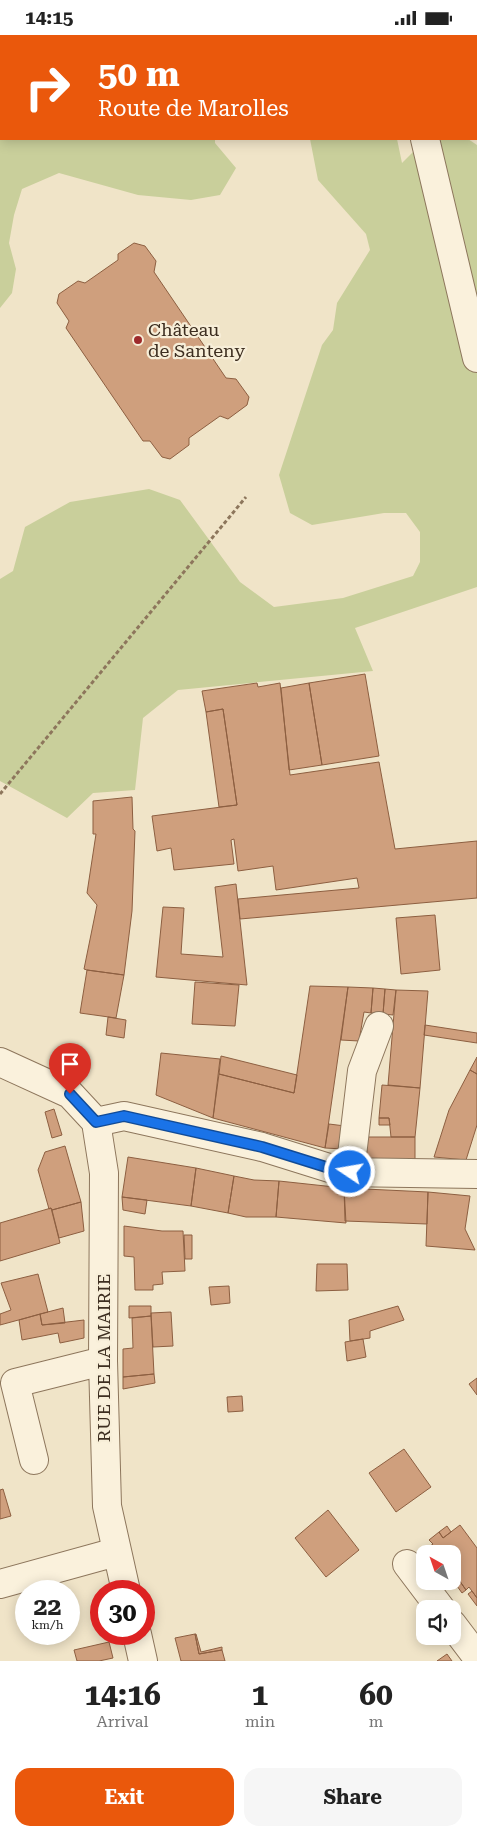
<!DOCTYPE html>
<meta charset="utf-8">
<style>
:root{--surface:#fff;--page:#f6f6f6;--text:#222;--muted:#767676;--accent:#ea580c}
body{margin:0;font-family:"Roboto Serif",serif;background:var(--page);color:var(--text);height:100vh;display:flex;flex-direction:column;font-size:19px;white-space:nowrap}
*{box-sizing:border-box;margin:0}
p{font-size:16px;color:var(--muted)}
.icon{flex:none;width:28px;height:28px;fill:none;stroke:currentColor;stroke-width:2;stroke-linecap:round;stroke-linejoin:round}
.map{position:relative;height:1626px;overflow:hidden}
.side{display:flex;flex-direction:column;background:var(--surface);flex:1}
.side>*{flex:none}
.guide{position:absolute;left:0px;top:0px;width:478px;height:105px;box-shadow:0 2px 12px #0003;background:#ea580c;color:#fff;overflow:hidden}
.needle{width:32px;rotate:320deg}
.tools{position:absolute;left:416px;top:1510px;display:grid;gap:10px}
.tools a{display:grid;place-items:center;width:45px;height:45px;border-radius:10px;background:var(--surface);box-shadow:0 2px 12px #0003;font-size:25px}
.speed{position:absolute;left:15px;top:1545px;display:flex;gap:10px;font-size:25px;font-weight:700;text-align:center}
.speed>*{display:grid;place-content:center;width:65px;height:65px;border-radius:50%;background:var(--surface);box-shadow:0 2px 12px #0003;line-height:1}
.speed small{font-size:12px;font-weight:400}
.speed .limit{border:8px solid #d22;background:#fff;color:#111}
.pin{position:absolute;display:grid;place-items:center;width:42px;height:42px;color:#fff;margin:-51px -21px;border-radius:50% 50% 50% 0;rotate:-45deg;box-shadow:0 0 5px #0007}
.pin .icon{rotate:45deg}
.me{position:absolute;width:55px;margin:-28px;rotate:282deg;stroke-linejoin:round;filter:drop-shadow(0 0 4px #0008)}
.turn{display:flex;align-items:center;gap:18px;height:105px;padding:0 15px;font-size:22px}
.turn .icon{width:65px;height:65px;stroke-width:2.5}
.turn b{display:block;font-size:35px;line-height:42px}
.eta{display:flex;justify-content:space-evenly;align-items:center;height:85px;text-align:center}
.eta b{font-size:30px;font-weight:700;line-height:35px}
.cta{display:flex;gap:10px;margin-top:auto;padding:10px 15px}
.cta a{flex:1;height:58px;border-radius:15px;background:var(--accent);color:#fff;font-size:20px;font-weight:700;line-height:58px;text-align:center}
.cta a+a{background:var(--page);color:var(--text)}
.status{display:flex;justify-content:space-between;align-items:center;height:35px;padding:0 25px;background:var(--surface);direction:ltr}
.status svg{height:14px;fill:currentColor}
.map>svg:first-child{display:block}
</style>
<div class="status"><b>14:15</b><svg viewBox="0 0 49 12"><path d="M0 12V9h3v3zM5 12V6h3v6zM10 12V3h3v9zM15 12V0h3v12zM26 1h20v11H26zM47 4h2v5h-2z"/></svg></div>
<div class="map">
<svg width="477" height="1626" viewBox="0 0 477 1626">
<rect width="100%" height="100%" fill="#f0e4c8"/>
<path fill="#c9cf9b" d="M0,0H226L1,1V104H215V108L236,133L220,160L191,165L138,160L59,138L22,154L14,180L9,208L16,234L12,258L0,273Z
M304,0H468L304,1Z
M310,104H397L402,128L426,104H468L477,110V552L355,593L373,636L178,655L143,683L135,755L93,758L67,783L0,746V544L13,536L25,492L70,467L149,454L180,465L240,547L274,572L343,563L413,541L420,527V497L406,478H384L312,490L290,478L279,440L322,310L333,295L337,268L370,215L366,199L318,145Z"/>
<path fill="#cf9f7d" stroke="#8d5f41" d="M134,208L145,211L156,226L154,237L226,343L236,344L249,362L247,370L228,384L220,381L189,403V410L170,424L162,422L150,406H143L66,293L69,286L57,268L59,259L78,246L85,248L118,225V219Z
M365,639L379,721L322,730L309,648Z
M257,648L258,652L280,648L290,740L379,727L395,814L477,806V863L240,884L238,864L359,853L357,843L276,855L273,831L238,836L234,804L231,805L234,829L174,835L171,813L157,816L152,781L237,770L223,674L206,677L202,656Z
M309,648L322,730L289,735L281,653Z
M223,674L237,770L219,772L206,677Z
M132,762L133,794L135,796L132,876L124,940L87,935L84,934L97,870L87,858L96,799H93V766Z
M236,849L247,950L156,942L163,872L184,873L181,919L223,922L215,852Z
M435,880L440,935L401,939L396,883Z
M87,935L124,940L116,983L80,978Z
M195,947L239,950L235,991L192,989Z
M310,951L348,952L325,1113L213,1083L219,1039L294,1058Z
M348,952L373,953L371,978L364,977L359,1006L341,1005Z
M373,953L385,954L383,979L371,978Z
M385,954L396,955L393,980L383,979Z
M396,955L428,956L420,1053L388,1050Z
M108,982L126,985L124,1003L106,1000Z
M425,990L477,998V1008L424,1000Z
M161,1018L220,1024L213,1083L156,1060Z
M221,1021L297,1040L294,1058L219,1039Z
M477,1022V1039L470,1035Z
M470,1035L477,1039V1090L466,1125L434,1122L449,1075Z
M382,1050L420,1053L415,1102H391L389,1083H379Z
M54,1074L62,1100L52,1103L45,1077Z
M379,1083H389L390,1090H379Z
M329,1089L345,1091L343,1114L325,1113Z
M361,1102H415V1124H360Z
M65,1111L81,1167L52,1175L51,1173L49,1174L38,1135L45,1117Z
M128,1122L196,1133L191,1171L122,1162Z
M196,1133L234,1141L228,1178L191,1171Z
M234,1141L254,1145L279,1146L276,1182H246L228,1178Z
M279,1146L344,1153L346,1188L276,1182Z
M344,1153L428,1157L427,1189L345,1186Z
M428,1157L470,1161L465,1194L475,1215L426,1211Z
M122,1162L147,1165L145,1179L123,1175Z
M81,1167L84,1196L59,1203L52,1175Z
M51,1173L60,1208L0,1226V1188Z
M124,1191L162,1196H183L185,1236L162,1237L163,1249L153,1250V1255H135L134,1222L124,1221Z
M184,1200H192V1224H185Z
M317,1229H347L348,1255L316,1256Z
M38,1239L48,1277L0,1290V1279L11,1275L1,1248Z
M229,1251L230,1268L211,1270L209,1252Z
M129,1271H151V1281L129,1283Z
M398,1271L404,1285L370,1296V1303L350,1306L349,1285Z
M63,1273L65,1288L42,1290L40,1279Z
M171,1277L173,1311L153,1312L151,1278Z
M40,1279L42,1290L84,1285V1303L60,1308L58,1298L22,1305L19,1285Z
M151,1281L154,1339L123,1342V1314L133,1313L132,1283Z
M363,1304L366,1322L347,1326L345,1307Z
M154,1339L155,1348L123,1354V1342Z
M477,1343V1360L469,1349Z
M242,1361L243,1376L228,1377L227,1362Z
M404,1414L431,1452L396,1477L369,1438Z
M3,1454L11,1481L0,1484V1455Z
M328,1475L359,1515L326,1542L295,1503Z
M460,1490L477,1513V1563L469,1552L466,1555L452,1535V1519H430L426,1514L433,1509L429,1505L439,1497L443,1503Z
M447,1491L451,1497L443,1503L439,1497Z
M452,1535L466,1555L462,1558L452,1544Z
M472,1556L477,1563V1571L468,1559Z
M195,1599L199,1619L222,1615L225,1626H181L175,1603Z
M195,1599H196L201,1617L222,1612V1615L199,1619Z
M109,1607L113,1623L99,1626H77L74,1615Z
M447,1619L452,1626H437Z"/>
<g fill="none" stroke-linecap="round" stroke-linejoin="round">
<defs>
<path id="minor" d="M400,0V1
M425,104L477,323
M0,1027L70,1059L96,1087
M96,1087L104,1138L103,1326L107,1471L126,1556
M96,1087L124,1081L262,1112L342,1137L477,1139
M350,1137L362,1036L379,991
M34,1425L15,1348L103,1326
M407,1529L441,1574
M0,1549L116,1517
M452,1589L477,1622
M137,1599L143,1626"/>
</defs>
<use href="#minor" stroke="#8d765c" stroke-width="30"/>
<path stroke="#8d765c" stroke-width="3" stroke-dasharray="4 2.5" stroke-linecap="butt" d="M0,759L246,462"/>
<use href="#minor" stroke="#faf1dc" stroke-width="28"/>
</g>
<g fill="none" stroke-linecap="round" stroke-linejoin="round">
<defs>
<path id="route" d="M70,1059L96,1087L124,1081L262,1112L342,1137H350"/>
</defs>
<use href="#route" stroke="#114b97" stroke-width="12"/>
<use href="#route" stroke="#1a73e8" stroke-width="9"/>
</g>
<circle fill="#9e2a2b" stroke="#f7eed8" stroke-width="2" cx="138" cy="305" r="5"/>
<g text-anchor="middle" stroke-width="4.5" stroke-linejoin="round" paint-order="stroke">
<g font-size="18" fill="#3d2e20" stroke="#f7eed8" text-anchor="start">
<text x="148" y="301">Château<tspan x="148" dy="21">de Santeny</tspan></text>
</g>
<g font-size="18" fill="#3d2e20" stroke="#f7eed8">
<text transform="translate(104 1323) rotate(-90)" y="6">RUE DE LA MAIRIE</text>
</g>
</g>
</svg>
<div class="tools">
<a><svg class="needle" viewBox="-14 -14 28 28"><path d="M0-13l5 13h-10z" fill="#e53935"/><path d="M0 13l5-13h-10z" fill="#767676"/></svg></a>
<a><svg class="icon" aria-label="sound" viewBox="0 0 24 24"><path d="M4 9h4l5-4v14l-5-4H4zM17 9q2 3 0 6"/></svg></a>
</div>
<div class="speed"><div>22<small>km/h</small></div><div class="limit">30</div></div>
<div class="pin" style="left:70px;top:1059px;background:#d93025"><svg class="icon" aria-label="arrive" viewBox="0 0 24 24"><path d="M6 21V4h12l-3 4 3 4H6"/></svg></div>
<svg class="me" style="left:350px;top:1137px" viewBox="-20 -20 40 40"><circle r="17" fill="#1a73e8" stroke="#fff" stroke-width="3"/><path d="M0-11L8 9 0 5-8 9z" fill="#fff"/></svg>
<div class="guide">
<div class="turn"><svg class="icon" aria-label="right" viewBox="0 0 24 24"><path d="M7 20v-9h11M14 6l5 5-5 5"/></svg><div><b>50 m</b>Route de Marolles</div></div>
</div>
</div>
<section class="side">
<div class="eta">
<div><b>14:16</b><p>Arrival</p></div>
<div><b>1</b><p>min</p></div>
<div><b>60</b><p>m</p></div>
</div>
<div class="cta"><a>Exit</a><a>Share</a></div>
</section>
